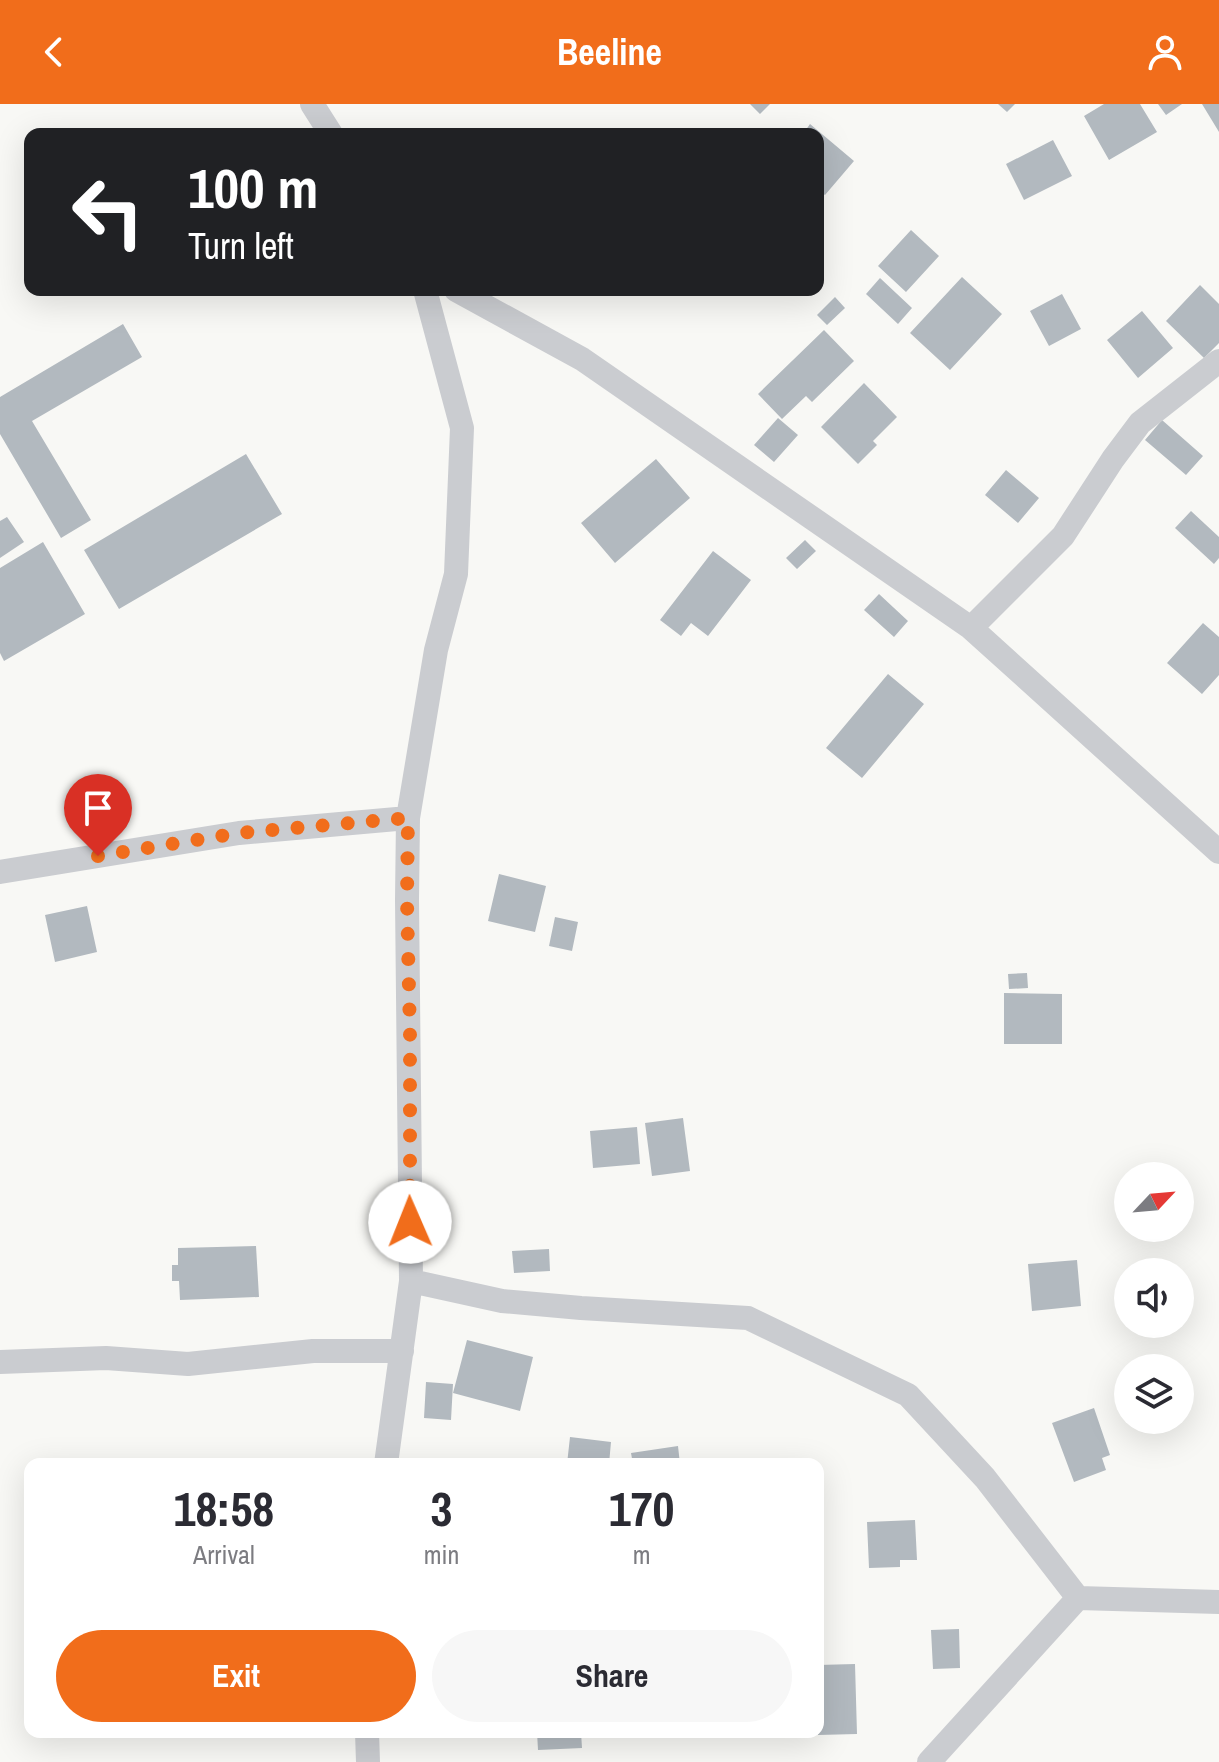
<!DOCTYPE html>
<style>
:root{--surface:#fff;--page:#f7f7f7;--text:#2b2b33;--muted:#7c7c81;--accent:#f16d1b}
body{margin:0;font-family:"Archivo Narrow",sans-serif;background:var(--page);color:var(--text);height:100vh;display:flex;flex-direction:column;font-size:30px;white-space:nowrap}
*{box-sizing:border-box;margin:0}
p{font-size:26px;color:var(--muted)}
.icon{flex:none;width:44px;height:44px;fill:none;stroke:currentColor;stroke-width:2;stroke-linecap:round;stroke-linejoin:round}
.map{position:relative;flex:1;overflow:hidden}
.panel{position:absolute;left:24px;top:1354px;width:800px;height:280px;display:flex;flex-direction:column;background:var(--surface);border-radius:16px;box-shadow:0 8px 32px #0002}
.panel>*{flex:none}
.top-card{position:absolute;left:24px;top:24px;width:800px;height:168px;border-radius:16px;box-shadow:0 8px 32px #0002;background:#202124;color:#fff;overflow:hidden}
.needle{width:52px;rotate:64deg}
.buttons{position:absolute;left:1114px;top:1058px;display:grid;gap:16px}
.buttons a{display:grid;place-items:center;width:80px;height:80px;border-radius:50%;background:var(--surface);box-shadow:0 8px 32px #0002;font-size:40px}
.pin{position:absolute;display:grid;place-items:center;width:68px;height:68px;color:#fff;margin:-82px -34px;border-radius:50% 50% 50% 0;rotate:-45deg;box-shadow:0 0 8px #0007}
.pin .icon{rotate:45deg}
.me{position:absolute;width:88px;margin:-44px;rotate:359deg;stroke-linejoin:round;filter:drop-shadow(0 0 6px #0008)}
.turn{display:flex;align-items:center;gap:28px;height:168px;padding:0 32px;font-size:36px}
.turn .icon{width:104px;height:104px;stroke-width:2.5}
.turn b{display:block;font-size:56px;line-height:68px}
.eta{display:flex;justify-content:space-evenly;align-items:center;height:136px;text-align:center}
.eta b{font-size:48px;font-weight:700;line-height:56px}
.primary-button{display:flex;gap:16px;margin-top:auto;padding:16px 32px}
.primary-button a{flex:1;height:92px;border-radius:48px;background:var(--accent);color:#fff;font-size:32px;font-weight:700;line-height:92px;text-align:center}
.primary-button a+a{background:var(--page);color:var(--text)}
header{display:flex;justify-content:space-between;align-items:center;height:104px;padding:0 32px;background:var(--accent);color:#fff;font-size:36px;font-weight:700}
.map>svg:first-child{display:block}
</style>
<header><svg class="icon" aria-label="back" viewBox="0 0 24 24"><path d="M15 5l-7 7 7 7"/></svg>Beeline<svg class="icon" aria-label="person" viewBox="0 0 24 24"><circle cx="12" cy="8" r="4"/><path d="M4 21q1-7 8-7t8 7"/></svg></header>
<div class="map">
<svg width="1219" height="1658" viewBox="0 0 1219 1658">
<rect width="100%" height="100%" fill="#f8f8f5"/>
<path fill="#b2b9bf" d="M750,0H770L760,10Z
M998,0H1015L1007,8Z
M1104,0H1140L1157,28L1109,56L1084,12Z
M1158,0H1182L1166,11Z
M1202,0H1219V28Z
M810,20L854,57L825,91L818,86V30H803Z
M1053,36L1072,72L1024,96L1006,60Z
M911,126L939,152L906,188L878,162Z
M962,173L1002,210L950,266L910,229Z
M880,174L912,204L898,220L866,190Z
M1200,181L1219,200V239L1204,254L1166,217Z
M1062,190L1081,225L1049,242L1030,207Z
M835,193L845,204L827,221L817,211Z
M1142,207L1173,244L1138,274L1107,236Z
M123,220L142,253L32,317L91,416L61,434L0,330V293Z
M824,226L854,257L812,298L806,292L782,315L758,290Z
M864,279L897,313L873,337L877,341L858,360L821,323Z
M778,314L798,331L774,358L754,341Z
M1162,316L1203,352L1186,371L1145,336Z
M246,350L282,410L119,505L84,446Z
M656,355L690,394L615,459L581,419Z
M1006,366L1039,394L1018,419L985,391Z
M1191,407L1219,433V454L1214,460L1175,424Z
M7,413L24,438L0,454V417Z
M805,436L816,447L797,465L786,454Z
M43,438L85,510L4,557L0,549V464Z
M713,447L751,476L708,532L691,519L681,532L660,516Z
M879,490L908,517L894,533L864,506Z
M1203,519L1219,533V571L1202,590L1167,559Z
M888,570L924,600L862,674L826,644Z
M499,770L546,782L535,828L488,817Z
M87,802L97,848L55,858L45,811Z
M555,813L578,818L572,847L549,842Z
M1027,869L1028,884L1009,885L1008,870Z
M1004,889L1062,890V940H1004Z
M683,1014L690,1067L652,1072L645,1019Z
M637,1023L640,1060L593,1064L590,1027Z
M256,1142L259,1193L180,1196L179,1177H172V1161H178V1144Z
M549,1145L550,1167L514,1169L512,1147Z
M1077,1156L1081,1202L1032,1207L1028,1160Z
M467,1236L533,1253L520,1307L453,1289Z
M426,1278L453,1280L451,1316L424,1314Z
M1094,1304L1110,1351L1102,1354L1106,1366L1074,1378L1052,1319Z
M570,1333L611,1338L609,1360H567Z
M678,1342L680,1360H633L631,1349Z
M915,1416L917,1456H900V1463L869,1464L867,1418Z
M959,1525L960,1564L933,1565L931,1526Z
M855,1560L857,1630L818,1631V1561Z
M537,1628H581L582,1644L538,1646Z"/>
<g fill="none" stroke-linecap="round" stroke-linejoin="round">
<path stroke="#caccd0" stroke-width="24" d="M312,0L331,30
M456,186L582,255L971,524L1219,748
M971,524L1063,432L1113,355L1140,319L1219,257
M0,768L239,729L408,714
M411,1177L502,1197L581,1204L748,1214L908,1291L985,1374L1078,1494
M0,1258L106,1254L188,1260L313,1247H402
M386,1360L411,1177L407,796L408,714L436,546L456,470L462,324L425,186
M367,1628L368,1658
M929,1658L1078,1494L1219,1498"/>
</g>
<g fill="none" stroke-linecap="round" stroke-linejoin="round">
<path stroke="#f16d1b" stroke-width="14" stroke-dasharray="0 25.2" d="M98,752L239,729L408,714L407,796L410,931V1118"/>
</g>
</svg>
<div class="buttons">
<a><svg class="needle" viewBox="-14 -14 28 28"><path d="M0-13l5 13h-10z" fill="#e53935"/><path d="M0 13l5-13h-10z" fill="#7c7c81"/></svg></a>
<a><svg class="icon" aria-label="sound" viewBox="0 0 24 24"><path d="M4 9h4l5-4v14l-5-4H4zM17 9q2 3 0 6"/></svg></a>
<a><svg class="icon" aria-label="layers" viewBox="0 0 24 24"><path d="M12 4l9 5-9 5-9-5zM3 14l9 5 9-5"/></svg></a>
</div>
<div class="pin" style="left:98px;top:752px;background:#d93025"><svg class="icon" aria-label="arrive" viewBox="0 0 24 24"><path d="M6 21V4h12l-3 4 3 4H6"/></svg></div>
<svg class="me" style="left:410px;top:1118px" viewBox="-20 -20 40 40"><circle r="19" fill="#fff"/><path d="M0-13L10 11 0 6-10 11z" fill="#f16d1b"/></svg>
<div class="top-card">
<div class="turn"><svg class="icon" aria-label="left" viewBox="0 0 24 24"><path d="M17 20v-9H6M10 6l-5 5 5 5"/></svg><div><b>100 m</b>Turn left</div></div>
</div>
<section class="panel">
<div class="eta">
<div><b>18:58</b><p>Arrival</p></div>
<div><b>3</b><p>min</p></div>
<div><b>170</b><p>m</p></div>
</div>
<div class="primary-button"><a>Exit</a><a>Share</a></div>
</section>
</div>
